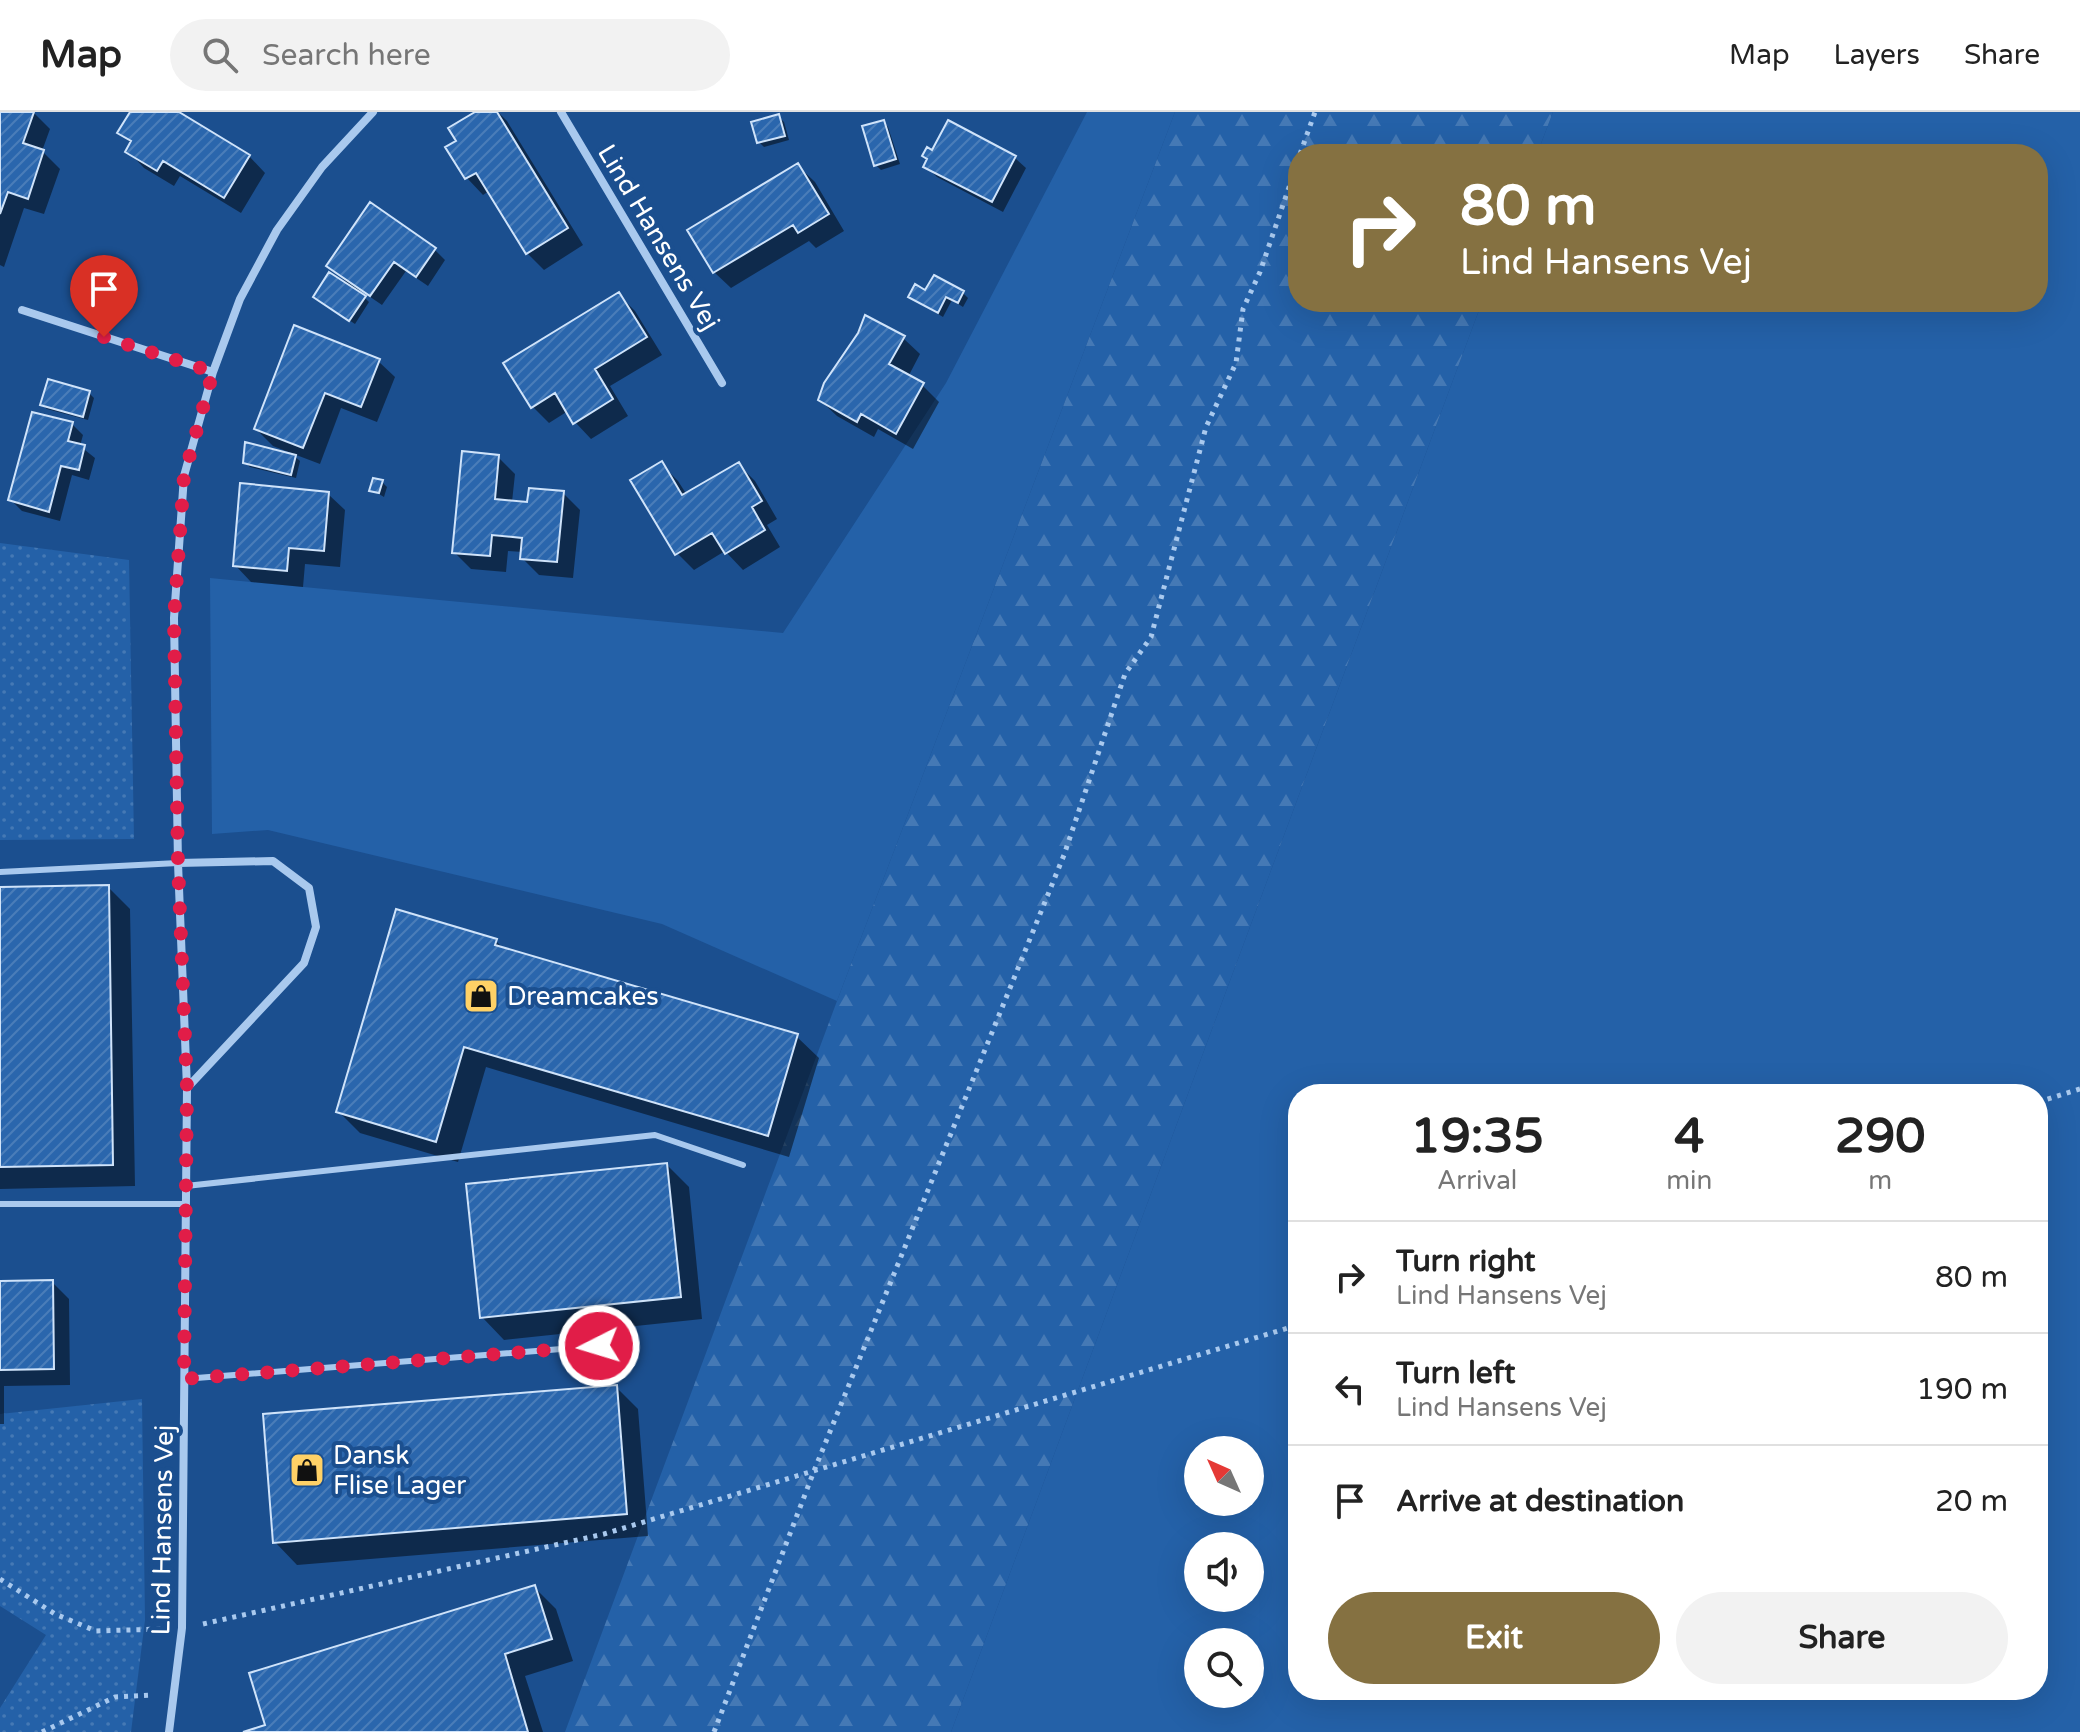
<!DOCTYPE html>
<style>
:root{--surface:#fff;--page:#f2f2f2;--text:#222;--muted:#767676;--line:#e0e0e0;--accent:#857141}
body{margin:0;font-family:"Varela Round",sans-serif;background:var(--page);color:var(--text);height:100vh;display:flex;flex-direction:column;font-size:30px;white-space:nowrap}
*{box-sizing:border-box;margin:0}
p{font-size:26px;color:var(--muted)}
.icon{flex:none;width:44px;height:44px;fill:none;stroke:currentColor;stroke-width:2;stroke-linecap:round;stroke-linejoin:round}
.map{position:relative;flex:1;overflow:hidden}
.details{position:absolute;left:1288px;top:972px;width:760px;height:616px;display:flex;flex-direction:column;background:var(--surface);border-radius:32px;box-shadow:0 8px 32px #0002}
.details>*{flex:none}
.guide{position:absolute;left:1288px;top:32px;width:760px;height:168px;border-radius:32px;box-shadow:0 8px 32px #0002;background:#857141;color:#fff;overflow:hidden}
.needle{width:52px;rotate:315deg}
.tools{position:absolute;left:1184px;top:1324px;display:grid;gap:16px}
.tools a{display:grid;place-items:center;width:80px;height:80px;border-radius:50%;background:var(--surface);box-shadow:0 8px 32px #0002;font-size:40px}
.pin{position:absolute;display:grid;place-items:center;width:68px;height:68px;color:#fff;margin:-82px -34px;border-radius:50% 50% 50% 0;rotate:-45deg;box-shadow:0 0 8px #0007}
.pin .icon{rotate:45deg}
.me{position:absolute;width:88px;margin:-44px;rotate:265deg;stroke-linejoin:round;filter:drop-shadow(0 0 6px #0008)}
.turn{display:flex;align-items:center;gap:28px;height:168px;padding:0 40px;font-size:36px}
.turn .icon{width:104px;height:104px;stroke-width:2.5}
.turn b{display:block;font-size:56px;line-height:68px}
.eta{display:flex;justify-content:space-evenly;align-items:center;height:136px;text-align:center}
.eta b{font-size:48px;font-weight:700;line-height:56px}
.cta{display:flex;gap:16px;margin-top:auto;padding:16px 40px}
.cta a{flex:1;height:92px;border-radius:48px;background:var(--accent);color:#fff;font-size:32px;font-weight:700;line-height:92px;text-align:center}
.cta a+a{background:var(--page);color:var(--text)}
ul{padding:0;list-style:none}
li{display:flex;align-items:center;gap:24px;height:112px;padding:0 40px;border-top:2px solid var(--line)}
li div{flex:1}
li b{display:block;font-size:30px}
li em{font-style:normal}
header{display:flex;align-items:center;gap:48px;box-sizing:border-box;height:112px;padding:0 40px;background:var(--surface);border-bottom:2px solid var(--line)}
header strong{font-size:38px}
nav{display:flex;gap:44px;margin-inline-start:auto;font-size:28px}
.search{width:560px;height:72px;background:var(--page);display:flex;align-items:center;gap:20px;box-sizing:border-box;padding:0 28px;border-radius:44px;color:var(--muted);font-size:30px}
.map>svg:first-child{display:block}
</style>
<header>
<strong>Map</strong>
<div class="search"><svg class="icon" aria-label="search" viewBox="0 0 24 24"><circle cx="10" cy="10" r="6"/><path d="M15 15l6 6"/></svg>Search here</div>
<nav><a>Map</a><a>Layers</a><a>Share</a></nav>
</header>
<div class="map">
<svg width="2080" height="1620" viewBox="0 0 2080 1620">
<defs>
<pattern id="forest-firs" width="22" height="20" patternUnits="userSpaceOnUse" patternTransform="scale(2)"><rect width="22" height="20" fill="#2461a8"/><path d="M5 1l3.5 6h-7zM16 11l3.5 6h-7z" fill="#4579b5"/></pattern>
<pattern id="park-dots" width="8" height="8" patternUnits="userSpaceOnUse" patternTransform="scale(2)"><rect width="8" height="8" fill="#2461a8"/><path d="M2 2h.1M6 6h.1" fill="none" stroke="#4579b5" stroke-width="1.8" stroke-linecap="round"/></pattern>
<pattern id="building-hatch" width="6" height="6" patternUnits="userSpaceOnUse" patternTransform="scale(2)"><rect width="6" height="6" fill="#2a66ad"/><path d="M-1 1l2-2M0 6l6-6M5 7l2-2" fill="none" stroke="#4a7db9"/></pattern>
</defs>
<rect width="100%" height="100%" fill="#1b4f8f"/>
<path fill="#2461a8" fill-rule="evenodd" d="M1087,0H1175L837,889L662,812L268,718L212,722L210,466L783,521L946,271Z
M1553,0H2080V1620H951L1482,190H2038V42H1537ZM1298,982H2038V1578H1298ZM1250,1338V1390H1198V1338ZM1198,1434H1250V1486H1198ZM1198,1530H1250V1582H1198Z"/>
<path fill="url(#forest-firs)" d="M1175,0H1553L1537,42H1298V190H1482L951,1620H565L837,889Z"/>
<path fill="url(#park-dots)" d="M0,431L129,448L134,727L0,728Z
M142,1287L145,1508L131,1620H0V1596L46,1523L0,1494V1302Z"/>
<path fill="#0007" d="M0,0H33L50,17L42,39L60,57L44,102L24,96L4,155L0,153Z
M133,0H175L249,44L265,61L241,101L180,64L174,74L144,56L128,39L132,32L120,21Z
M478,0H498L507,9L583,133L544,158L527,141L489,79L483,83L467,66L458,29Z
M779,5L784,10L789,28L764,35L759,30Z
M883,10L888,15L900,52L881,58L876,53Z
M1015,46L1026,56L1003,100L937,65L926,54Z
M798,54L815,70L844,119L816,136L809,129L731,176L714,160Z
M434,137L445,148L428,174L406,159L382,193L360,178L359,180L369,190L355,212L320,189L347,171L329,153Z
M926,181H963L968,186L963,195L952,188L943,205L910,185Z
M619,183L635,199L662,243L610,274L628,304L591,327L575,310L568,299L549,311L532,294Z
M903,226L920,242L908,265L922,273L939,290L913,337L878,317L874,325L837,304L820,288Z
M378,249L395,265L377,310L341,296L320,352L291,341L300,349L296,366L250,355L245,350L290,343L291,341L273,334L256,317Z
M89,281L94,286L88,308L47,297L42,293Z
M72,312L83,323L80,334L95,346L89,368L72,363L60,409L22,399L11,388Z
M498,345L515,362L512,390L529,392L563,381L580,398L573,466L539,463L522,446L523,440L508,439L506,460L471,457L454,440Z
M661,352L678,369L687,383L738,352L755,369L777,407L767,413L780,435L743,458L725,439L694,458L677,441Z
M382,370L387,375L384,385L372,378Z
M328,382L345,398L340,455L305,452L303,475L251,470L235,453Z
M108,775L130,797L135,1074L0,1077V777Z
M496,829L505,838L796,924L819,946L789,1045L486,955L458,1050L360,1021L338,999Z
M667,1053L689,1075L702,1207L504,1228L482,1205Z
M52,1170L69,1187L70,1273L4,1274V1312H0V1171Z
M616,1275L638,1297L648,1424L297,1453L275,1430Z
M534,1475L556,1497L573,1549L525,1564L543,1620H250L268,1615Z"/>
<path fill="url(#building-hatch)" stroke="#cfe3fa" stroke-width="2" d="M0,0H34L23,31L44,38L28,87L8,80L0,102Z
M130,0H179L250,43L224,86L163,49L157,59L125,40L131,29L117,21Z
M475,0H497L568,116L526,142L476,61L465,67L445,35L456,29L448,16Z
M779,2L785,24L757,31L751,10Z
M884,8L896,47L874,54L862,14Z
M948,8L1016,44L992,90L923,55L927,47L922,44L927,35L932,38Z
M798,51L829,102L798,121L793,113L713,161L687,118Z
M370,90L436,136L416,165L394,150L370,184L326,154Z
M329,160L366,184L349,209L313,185Z
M934,163L964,179L958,191L946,185L938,201L908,185L915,172L925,178Z
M619,180L647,225L595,257L613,287L573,312L555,281L531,296L503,251Z
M865,203L905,224L889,252L924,271L896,322L861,302L857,310L818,288L824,271L858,221Z
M294,213L380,247L361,295L325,281L303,336L254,317Z
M48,267L90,279L83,305L40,293Z
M32,300L73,310L68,329L85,333L79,358L61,354L49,400L8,388Z
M245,330L296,343L291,363L243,351Z
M462,339L499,343L495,387L527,390L529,376L564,379L557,450L520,447L522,426L492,423L490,444L452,441Z
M662,349L682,383L739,350L762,389L752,395L765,418L725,442L712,421L675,443L630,368Z
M373,366L383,368L379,381L369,379Z
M240,371L329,380L324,439L289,436L287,459L233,454Z
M109,773L113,1053L0,1055V775Z
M396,797L497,827L495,833L798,922L768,1024L464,935L436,1030L336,1000Z
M667,1051L681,1185L480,1206L466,1072Z
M53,1168L54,1257L0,1258V1169Z
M617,1273L627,1402L273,1431L263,1302Z
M535,1473L552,1527L505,1542L528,1620H243L265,1613L249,1561Z"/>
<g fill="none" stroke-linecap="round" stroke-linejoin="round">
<path stroke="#a9c9ee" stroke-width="5" stroke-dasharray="4 6" stroke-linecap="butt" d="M1300,42L1315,0
M2038,990L2080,977
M0,1467L55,1502L96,1519L161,1517
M203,1512L604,1422L1298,1213
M42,1620L115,1585L153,1583
M714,1620L814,1359L1064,743L1125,562L1151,525L1206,315L1236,251L1243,197L1260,160L1298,49"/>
<path stroke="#a9c9ee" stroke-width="6" d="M0,760L178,751
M186,1074L655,1023L743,1053
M0,1092H186
M184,1267L599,1234"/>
<path stroke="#a9c9ee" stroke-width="8" d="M561,0L722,271
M22,198L213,260
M178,751L273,749L309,776L316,815L304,851L187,976
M169,1620L182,1516L187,976L178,751L174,506L184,364L213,260L240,187L277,118L322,55L373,0"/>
</g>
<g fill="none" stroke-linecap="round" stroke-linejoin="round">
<path stroke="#e11d48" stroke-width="14" stroke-dasharray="0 25.2" d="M104,225L213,260L184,364L174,506L178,751L187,976L184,1267L599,1234"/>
</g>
<defs>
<symbol id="shop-square" viewBox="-11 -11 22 22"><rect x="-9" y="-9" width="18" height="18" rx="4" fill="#ffd166" stroke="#1b4f8f"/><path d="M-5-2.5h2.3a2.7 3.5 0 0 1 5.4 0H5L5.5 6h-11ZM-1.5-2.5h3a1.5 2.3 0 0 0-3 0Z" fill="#111"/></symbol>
</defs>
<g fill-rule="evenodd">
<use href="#shop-square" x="461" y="864" width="40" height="40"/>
<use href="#shop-square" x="287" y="1338" width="40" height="40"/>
</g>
<g text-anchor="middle" stroke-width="8" stroke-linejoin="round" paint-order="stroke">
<g font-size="26" fill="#fff" stroke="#1b4f8f">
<text transform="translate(659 125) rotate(59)" y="9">Lind Hansens Vej</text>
<text transform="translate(162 1418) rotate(-89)" y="9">Lind Hansens Vej</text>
</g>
<g font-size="26" fill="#fff" stroke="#1b4f8f" text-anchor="start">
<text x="507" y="893">Dreamcakes</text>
<text x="333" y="1352">Dansk<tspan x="333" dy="30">Flise Lager</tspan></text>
</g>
</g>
</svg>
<div class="tools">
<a><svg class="needle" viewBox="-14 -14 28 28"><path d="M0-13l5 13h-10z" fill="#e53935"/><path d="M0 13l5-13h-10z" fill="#767676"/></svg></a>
<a><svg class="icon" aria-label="sound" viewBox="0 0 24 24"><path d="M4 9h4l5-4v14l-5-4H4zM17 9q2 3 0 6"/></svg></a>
<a><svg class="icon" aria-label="search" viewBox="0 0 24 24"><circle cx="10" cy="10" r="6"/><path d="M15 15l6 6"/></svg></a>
</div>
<div class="pin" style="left:104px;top:225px;background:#d93025"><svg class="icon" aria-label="arrive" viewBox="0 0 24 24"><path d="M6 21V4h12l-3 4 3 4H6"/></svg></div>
<svg class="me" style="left:599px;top:1234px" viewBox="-20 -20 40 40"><circle r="17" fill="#e11d48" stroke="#fff" stroke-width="3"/><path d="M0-11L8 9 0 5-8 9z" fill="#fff"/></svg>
<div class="guide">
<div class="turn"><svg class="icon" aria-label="right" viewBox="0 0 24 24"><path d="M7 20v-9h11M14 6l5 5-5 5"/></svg><div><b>80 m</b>Lind Hansens Vej</div></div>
</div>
<section class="details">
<div class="eta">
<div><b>19:35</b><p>Arrival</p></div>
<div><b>4</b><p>min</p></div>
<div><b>290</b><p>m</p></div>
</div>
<ul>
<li><svg class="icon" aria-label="right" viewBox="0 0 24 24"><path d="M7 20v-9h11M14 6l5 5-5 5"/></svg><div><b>Turn right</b><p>Lind Hansens Vej</p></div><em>80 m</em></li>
<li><svg class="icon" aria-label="left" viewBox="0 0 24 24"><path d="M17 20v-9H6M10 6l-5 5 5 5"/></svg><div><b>Turn left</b><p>Lind Hansens Vej</p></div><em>190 m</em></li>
<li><svg class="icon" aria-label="arrive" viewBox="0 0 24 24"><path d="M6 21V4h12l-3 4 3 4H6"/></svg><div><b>Arrive at destination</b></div><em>20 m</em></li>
</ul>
<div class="cta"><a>Exit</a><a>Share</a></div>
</section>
</div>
